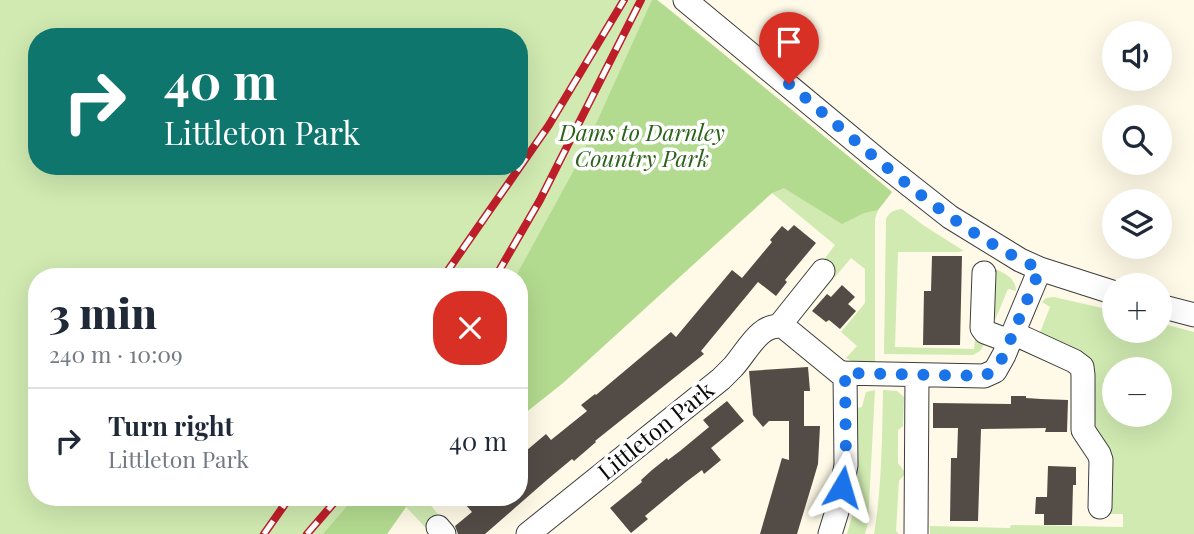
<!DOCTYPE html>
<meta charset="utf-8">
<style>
:root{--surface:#fff;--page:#f6f6f7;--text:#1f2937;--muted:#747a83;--line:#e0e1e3}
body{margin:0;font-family:"Playfair Display",serif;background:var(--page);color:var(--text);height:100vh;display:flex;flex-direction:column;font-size:26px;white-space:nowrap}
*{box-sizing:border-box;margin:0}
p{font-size:23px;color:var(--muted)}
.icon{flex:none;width:38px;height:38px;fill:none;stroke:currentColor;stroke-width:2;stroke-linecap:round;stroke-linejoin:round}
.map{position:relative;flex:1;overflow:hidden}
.panel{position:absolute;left:28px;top:268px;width:500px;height:238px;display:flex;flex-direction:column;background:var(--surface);border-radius:28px;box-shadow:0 7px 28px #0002}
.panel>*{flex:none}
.hud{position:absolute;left:28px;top:28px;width:500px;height:147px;border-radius:28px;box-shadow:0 7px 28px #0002;background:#0f766e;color:#fff;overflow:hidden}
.controls{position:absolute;left:1102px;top:21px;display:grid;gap:14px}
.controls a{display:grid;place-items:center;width:70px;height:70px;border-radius:50%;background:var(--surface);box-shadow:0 7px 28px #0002;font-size:35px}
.pin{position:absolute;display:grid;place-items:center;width:60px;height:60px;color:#fff;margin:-72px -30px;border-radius:50% 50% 50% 0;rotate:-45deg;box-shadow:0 0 7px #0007}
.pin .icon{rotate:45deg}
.me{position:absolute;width:77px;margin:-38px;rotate:7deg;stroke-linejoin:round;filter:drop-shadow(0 0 5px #0008)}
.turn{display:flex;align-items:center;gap:24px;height:147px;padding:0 21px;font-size:32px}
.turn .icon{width:91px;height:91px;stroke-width:2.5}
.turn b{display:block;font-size:49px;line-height:60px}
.round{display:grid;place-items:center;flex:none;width:74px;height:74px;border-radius:28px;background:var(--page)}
.summary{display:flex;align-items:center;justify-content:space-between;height:119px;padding:0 21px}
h1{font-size:42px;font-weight:800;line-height:52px}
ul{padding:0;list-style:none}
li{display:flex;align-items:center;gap:21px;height:105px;padding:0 21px;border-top:2px solid var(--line)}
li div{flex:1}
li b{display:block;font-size:26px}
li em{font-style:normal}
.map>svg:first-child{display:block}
</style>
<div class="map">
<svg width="1194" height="534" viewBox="0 0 1194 534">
<rect width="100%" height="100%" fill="#fffae7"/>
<path fill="#d0eab1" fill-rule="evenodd" d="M0,0H657L892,192L878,210L875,219V363L852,361L846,358L857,346L841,332L865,303V269L851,258L799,320L795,317L822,262L835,245L772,193L563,383L520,417V276H37V497H424L441,518L427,529L406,507L387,534H0ZM37,37H520V166H37Z
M902,209L923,225L964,251L958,252H898L895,347L974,349L975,339L987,340L980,351L973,355L884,354L886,219C889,212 894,210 902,209Z
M992,267C1003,273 1016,277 1016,291L1008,289L993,325Z
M1054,297L1115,311V331H1160V323L1194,332V534H930V526L1010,528L1011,525L1123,527V514H1108L1091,425L1088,382L1039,335L1050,307L1042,302L1046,298ZM1115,369H1160V415H1115Z
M875,390L868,523L865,534H847L858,495L851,486L857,463V408L862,407L866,392Z
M883,390L897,391L904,397L903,426L898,430V463L904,471V475L899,481L896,531L899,534H874C882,486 882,438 883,390Z"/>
<path fill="#b3db8f" d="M652,0H657L665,6L892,192L878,210L864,213L842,224L784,188L772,193L563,383L520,417V276H516L580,159Z
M355,497H413L387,534H323Z"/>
<path fill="#534b46" d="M794,225L816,243L785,280L787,282L776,296L758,282L701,351L704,354L595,441L596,442L574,461L572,459L548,479L485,534H458L455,526L472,512L459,497H520V456L546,434L551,440L587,411L581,405L595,394L596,395L671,332L676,337L732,270L742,278L772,242L770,240L782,226L788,231Z
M932,256H962L960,345H923L924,291H931Z
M842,285L855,297L848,304L856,311L840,329L829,320L826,322L812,311L827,294L831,297Z
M808,367L810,391H804V426H820L818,464L813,481L797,534H760L782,458L789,460V421H769L763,427L753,415L749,371Z
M1011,396H1026V398L1041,399L1068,400L1067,432H1045L1046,428L981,429L978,521H950L951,458H957L958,428H933V403L1011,404Z
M727,401L744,421L711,448L721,460L704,474L702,470L686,482L645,516L648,519L631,533L610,508L642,482L641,480L652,470L667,458L668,460L680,451L709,427L703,420Z
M1048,466L1076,467V485H1073L1072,525H1044V514H1035L1036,497H1047Z"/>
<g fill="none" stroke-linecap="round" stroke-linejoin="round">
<defs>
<path id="minor" d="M685,0L884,165L950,217L1020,260L1040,269L1115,293
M984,273L982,328L985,332L1009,341
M1160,306L1194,315
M779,326L823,271
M1013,333L1074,361L1082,367L1083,375V430L1099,454L1101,460L1100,507
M438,527L444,534
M528,534L721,379C725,375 729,371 733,367C747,352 760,321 784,327L840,373L984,376L995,371L1004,355L1040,269
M830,534L838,508L846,465L845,373
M916,534L917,375"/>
</defs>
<use href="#minor" stroke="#3d3d3d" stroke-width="25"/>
<use href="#minor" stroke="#fff" stroke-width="23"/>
<defs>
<path id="rail" d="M444,276L549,125L624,0
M496,276L540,200L641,0
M264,534L290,497
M307,534L339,497"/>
</defs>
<use href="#rail" stroke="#be1e2a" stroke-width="8"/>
<use href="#rail" stroke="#fff" stroke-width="5" stroke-dasharray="16" stroke-linecap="butt"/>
</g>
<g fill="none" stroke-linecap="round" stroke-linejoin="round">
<path stroke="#1a73e8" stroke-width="12" stroke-dasharray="0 21.6" d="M789,84C868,150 945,226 1040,269L1004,355L995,370L984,376L845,373L846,465L842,487"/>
</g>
<g text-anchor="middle" stroke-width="7" stroke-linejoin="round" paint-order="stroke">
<g font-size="23" font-style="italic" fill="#2a6319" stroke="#fff">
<text x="642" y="141">Dams to Darnley<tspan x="642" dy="26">Country Park</tspan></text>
</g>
<g font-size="23" fill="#0a0a0a" stroke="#fff">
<text transform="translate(656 431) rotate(-39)" y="8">Littleton Park</text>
</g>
</g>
</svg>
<div class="controls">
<a><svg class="icon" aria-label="sound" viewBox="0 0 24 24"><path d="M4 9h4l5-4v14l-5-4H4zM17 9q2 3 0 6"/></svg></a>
<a><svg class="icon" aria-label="search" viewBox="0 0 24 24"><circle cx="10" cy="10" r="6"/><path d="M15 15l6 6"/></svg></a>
<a><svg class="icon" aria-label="layers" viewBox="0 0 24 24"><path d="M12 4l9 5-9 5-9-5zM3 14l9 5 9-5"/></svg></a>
<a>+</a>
<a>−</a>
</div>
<div class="pin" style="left:789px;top:84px;background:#d93025"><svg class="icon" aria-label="arrive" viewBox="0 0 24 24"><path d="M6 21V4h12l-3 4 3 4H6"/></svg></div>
<svg class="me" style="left:842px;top:487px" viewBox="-20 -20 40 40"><path d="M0-17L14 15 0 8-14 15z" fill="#1a73e8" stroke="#fff" stroke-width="4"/></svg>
<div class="hud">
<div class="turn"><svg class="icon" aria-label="right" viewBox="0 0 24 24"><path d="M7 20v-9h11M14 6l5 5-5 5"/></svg><div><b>40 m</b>Littleton Park</div></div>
</div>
<section class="panel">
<div class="summary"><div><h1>3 min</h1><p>240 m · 10:09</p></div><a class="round" style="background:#d93025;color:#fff"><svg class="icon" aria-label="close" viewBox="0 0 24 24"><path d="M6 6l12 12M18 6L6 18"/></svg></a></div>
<ul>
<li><svg class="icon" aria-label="right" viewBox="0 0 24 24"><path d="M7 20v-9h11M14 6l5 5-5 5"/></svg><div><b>Turn right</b><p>Littleton Park</p></div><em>40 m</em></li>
</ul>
</section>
</div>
